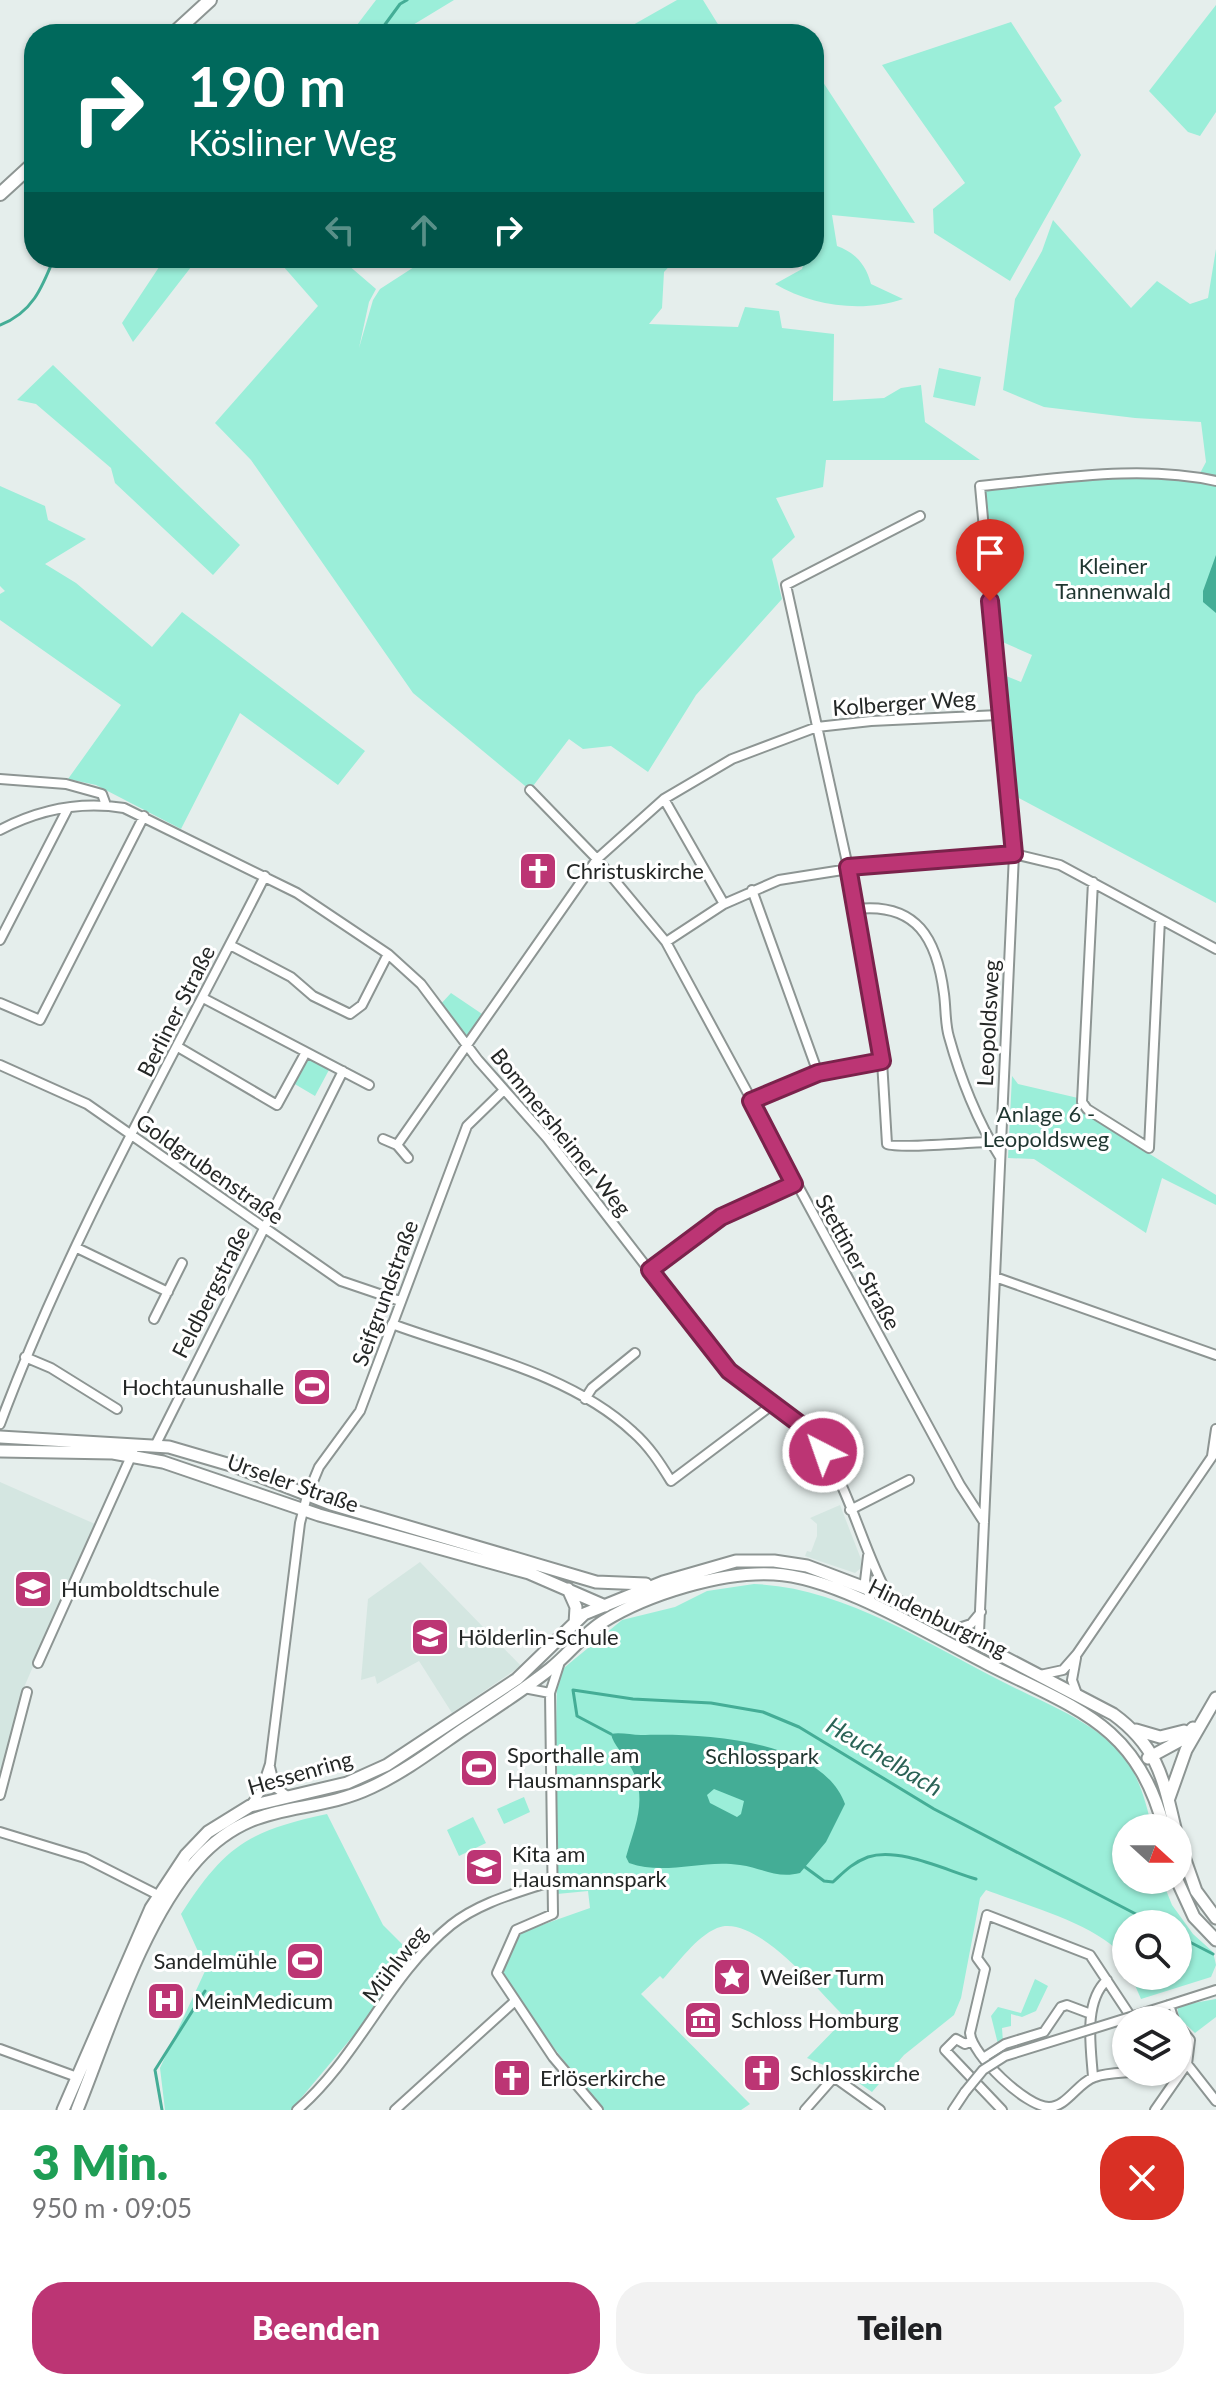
<!DOCTYPE html>
<html lang="de">
<meta charset="utf-8">
<style>
:root{--surface:#fff;--page:#f2f2f2;--text:#202124;--muted:#757577;--accent:#bc3574}
body{margin:0;font-family:Lato,sans-serif;background:var(--page);color:var(--text);height:100vh;display:flex;flex-direction:column;font-size:30px;white-space:nowrap}
*{box-sizing:border-box;margin:0}
p{font-size:26px;color:var(--muted)}
.icon{flex:none;width:44px;height:44px;fill:none;stroke:currentColor;stroke-width:2;stroke-linecap:round;stroke-linejoin:round}
.map{position:relative;height:2110px;overflow:hidden}
.drawer{display:flex;flex-direction:column;background:var(--surface);flex:1}
.drawer>*{flex:none}
.banner{position:absolute;left:24px;top:24px;width:800px;height:244px;border-radius:32px;box-shadow:0 2px 6px #0004;background:#00695c;color:#fff;overflow:hidden}
.needle{width:52px;rotate:111deg}
.fabs{position:absolute;left:1112px;top:1814px;display:grid;gap:16px}
.fabs a{display:grid;place-items:center;width:80px;height:80px;border-radius:50%;background:var(--surface);box-shadow:0 2px 6px #0004;font-size:40px}
.pin{position:absolute;display:grid;place-items:center;width:68px;height:68px;color:#fff;margin:-82px -34px;border-radius:50% 50% 50% 0;rotate:-45deg;box-shadow:0 0 8px #0007}
.pin .icon{rotate:45deg}
.me{position:absolute;width:88px;margin:-44px;rotate:319deg;stroke-linejoin:round;filter:drop-shadow(0 0 6px #0008)}
.turn{display:flex;align-items:center;gap:28px;height:168px;padding:0 32px;font-size:36px}
.turn .icon{width:104px;height:104px;stroke-width:2.5}
.turn b{display:block;font-size:56px;line-height:68px}
.lanes{display:flex;align-items:center;height:76px;padding:0 32px;background:#0003;justify-content:center;gap:40px;direction:ltr}
.lanes .off{opacity:.35}
.round{display:grid;place-items:center;flex:none;width:84px;height:84px;border-radius:32px;background:var(--page)}
.headline{display:flex;align-items:center;justify-content:space-between;height:136px;padding:0 32px}
h1{font-size:48px;font-weight:800;line-height:60px;color:#1e9e55}
.cta{display:flex;gap:16px;margin-top:auto;padding:16px 32px}
.cta a{flex:1;height:92px;border-radius:32px;background:var(--accent);color:#fff;font-size:32px;font-weight:800;line-height:92px;text-align:center}
.cta a+a{background:var(--page);color:var(--text)}
.map>svg:first-child{display:block}
</style>
<div class="map">
<svg width="1216" height="2110" viewBox="0 0 1216 2110">
<rect width="100%" height="100%" fill="#e5eeec"/>
<path fill="#d4e6e1" d="M0,1482L95,1524L25,1685L0,1776Z
M840,1505L861,1559V1568L855,1573L805,1556L807,1551L811,1552L817,1536V1524L810,1518Z
M420,1562L521,1666L452,1713L419,1661L377,1684L375,1676L361,1680L368,1599Z"/>
<path fill="#9beed9" d="M376,0H454L398,34H350Z
M677,0H703L724,34H617Z
M1216,5V112L1200,136L1188,132L1149,91Z
M1011,22L1062,101L1054,107L1081,155L1010,281L934,233L933,209L965,183L882,65Z
M819,76L915,223L832,215L837,246C856,253 866,265 871,284L903,299C862,313 812,306 775,284L802,269L805,258H814V78Z
M1053,220L1131,308L1157,281L1190,304L1208,298L1216,249V903L1013,795L1001,674L1021,682L1032,655L998,640L996,582L984,488L1133,476L1198,477L1206,462L1201,422L1135,418L1044,407L1003,390L1015,299L1042,251Z
M165,258H198L133,342L122,323Z
M276,258H340L376,289L369,302L359,348L373,300L380,289L428,258H677L664,272L662,308L649,324L738,327L745,307L779,311L782,328L834,334L833,401L884,398L901,388L921,385L925,422L980,460H826L823,487L776,498L795,537L772,559L782,599L696,695L648,772L611,746L583,749L569,739L530,790L413,693L251,460L215,423L318,306Z
M53,365L240,545L213,575L115,483L111,468L36,404L17,400Z
M939,368L981,377L975,406L933,397Z
M0,486L45,506L48,520L86,539L45,564L76,583L152,647L182,612L365,751L338,785L240,713L181,829L96,785L68,779L121,705L0,620V594L5,591L0,586Z
M451,993L488,1018L469,1047L438,1007Z
M313,1059L330,1068L315,1096L293,1083L304,1062Z
M1012,1076L1018,1084L1078,1098L1077,1109L1216,1195V1205L1162,1178L1146,1233L1034,1159L1008,1158Z
M754,1584C842,1587 926,1643 1003,1682C1040,1701 1084,1717 1114,1746C1137,1768 1145,1798 1152,1828H1126V1880H1162L1172,1905L1193,1934L1213,1952L1216,1965L1211,1977L1141,1999L1131,1976H1178V1924H1126V1963C1112,1928 1022,1904 986,1890L980,1898L961,1998L954,2015L904,2055L872,2092L847,2075L807,2058L846,2018C820,1993 755,1912 717,1928C696,1937 678,1963 663,1979L660,1976L641,1994L750,2104L741,2110H603L531,2019L501,1972L519,1933L590,1908L588,1891L557,1894L554,1836L557,1679L565,1667L622,1620L675,1607L707,1591Z
M524,1797L530,1812L504,1824L497,1809Z
M327,1814L383,1925L412,1954L369,2017L291,2110H165L160,2068L206,1969L181,1914C225,1846 248,1831 327,1814Z
M473,1817L486,1843L459,1856L447,1830Z
M1035,1979L1048,1986L1036,2011L1022,2017L1011,2014V2026L1002,2028L1003,2042L998,2044L991,2016L998,2007L1021,2013Z
M1216,1999V2017L1195,2033L1179,2018L1177,2006Z"/>
<path fill="#44ad96" fill-rule="evenodd" d="M1216,555V613L1203,602V591Z
M611,1734C620,1732 631,1735 641,1735C699,1733 821,1738 845,1804L826,1842L800,1873C777,1879 762,1868 740,1865C702,1859 666,1876 629,1863L626,1857C635,1825 649,1798 630,1766C625,1755 613,1745 611,1734ZM714,1789L744,1801L741,1814L737,1817L710,1803L707,1795Z"/>
<g fill="none" stroke-linecap="round" stroke-linejoin="round">
<path stroke="#44ad96" stroke-width="3" d="M378,34L400,4L407,0
M0,325C32,313 42,288 54,258
M611,1734L577,1716L573,1690L633,1699L711,1703L763,1712L799,1727L934,1809L1155,1924
M805,1867L824,1881L833,1882C844,1872 852,1863 868,1857C899,1847 945,1870 976,1879
M1178,1936L1213,1954
M162,2110L155,2070L205,1991"/>
<defs>
<path id="minor" d="M920,516L786,585L848,867L882,1061L887,1144C893,1149 973,1142 990,1142
M0,779L66,784L102,794L106,805
M530,790L597,859L666,942L960,1485L984,1522
M664,799L724,904
M0,830C38,810 81,801 124,808L297,893L388,954L421,984L478,1060L547,1138L723,1366C750,1395 790,1408 815,1440C850,1485 861,1547 889,1597
M1093,882L1082,1102L1087,1109L1149,1148L1160,919
M752,890L818,1073
M856,909C917,902 937,939 944,994C946,1009 945,1024 949,1037C960,1077 978,1123 1000,1157
M0,940L68,808
M666,942L724,904L779,880L887,863L1014,854L1060,865L1216,949
M230,945L291,977L313,996L350,1014L362,1005L388,954
M203,998L369,1085
M0,1003L40,1020L144,816
M178,1047L277,1105L306,1052
M0,1065L87,1104L341,1281L400,1301
M751,1101L818,1073L882,1061
M383,1139L397,1145
M408,1158L397,1145L597,859L664,799L732,759L817,727L871,721L999,715
M77,1248L168,1292
M650,1270L721,1217L794,1184
M995,1277L1216,1355
M154,1319L182,1263
M392,1324C471,1353 570,1373 633,1432C649,1446 660,1463 671,1481L772,1405
M25,1357L51,1368L117,1409
M585,1399L592,1388L635,1353
M0,1424C71,1234 174,1056 265,876
M156,1444L343,1071
M1212,1456L1216,1429
M850,1510L909,1480
M868,1556L865,1581L872,1604
M953,1630L971,1624L981,1612
M984,1647L979,1633L1014,854L980,486C1057,479 1140,464 1216,481
M1076,1658L1072,1680L1077,1694
M38,1663L133,1452
M559,1665L550,1693L553,1914L516,1930L497,1973L553,2057L598,2110
M1040,1675L1063,1670L1077,1654L1216,1451
M524,1688L550,1693
M270,1767L275,1787L287,1796
M0,1795L27,1692
M250,1806L261,1791L270,1764L300,1523L307,1496L319,1467L360,1411L467,1126L503,1091
M0,1832L85,1858L158,1895
M1174,2020L1169,2005L1216,1990
M970,2042L965,2044L956,2039L945,2050L1002,2110
M0,2049L77,2077
M983,2058L1005,2044L1044,2032L1061,2007L1067,2005L1091,2014
M1187,2064L1216,2101
M1132,2072C1120,2073 1106,2073 1095,2077C1078,2082 1067,2107 1049,2107C1026,2107 972,2055 970,2033L985,1969L977,1958L987,1915L1090,1955L1133,2020
M1093,2077C1091,2048 1083,2002 1107,1980
M297,2110C358,2058 388,1976 451,1925C480,1902 517,1893 552,1881
M395,2110L515,2001
M805,2110L834,2077L880,2110
M953,2110L965,2092
M1155,2110L1187,2064L1190,2040L1178,2025"/>
<path id="tertiary" d="M0,1437L169,1447L234,1466L331,1504L596,1582L646,1584
M0,1451L113,1453L163,1462L319,1515L529,1573L605,1606
M568,1589L576,1607L575,1624
M1136,1730L1160,1737L1184,1731
M1148,1758L1183,1739L1193,1728
M1169,1798L1186,1750L1216,1698
M1178,1840L1196,1891L1216,1918
M1177,1880L1194,1917L1216,1940
M63,2110L151,1908L186,1855L208,1832L250,1806L347,1783L387,1765L517,1679L584,1614L663,1582L736,1561H774L807,1566L889,1597L1113,1714C1157,1746 1163,1777 1175,1828
M77,2110C108,2033 142,1921 197,1860C255,1796 307,1818 372,1787C404,1772 433,1750 462,1730C492,1710 522,1691 550,1669C569,1654 584,1633 604,1621C648,1594 722,1571 774,1574C838,1577 932,1636 990,1665C1077,1709 1137,1725 1164,1828"/>
<path id="secondary" d="M173,34L210,0
M0,194L34,163"/>
</defs>
<use href="#minor" stroke="#8d9593" stroke-width="12"/>
<use href="#tertiary" stroke="#8d9593" stroke-width="15"/>
<use href="#secondary" stroke="#8d9593" stroke-width="16"/>
<use href="#minor" stroke="#fff" stroke-width="8"/>
<use href="#tertiary" stroke="#fff" stroke-width="11"/>
<use href="#secondary" stroke="#fff" stroke-width="12"/>
<defs>
<path id="minor-bridge" d="M965,2092L983,2070L1005,2056L1169,2005"/>
</defs>
<use href="#minor-bridge" stroke="#8d9593" stroke-width="12" stroke-linecap="butt"/>
<use href="#minor-bridge" stroke="#fff" stroke-width="8"/>
</g>
<g fill="none" stroke-linecap="round" stroke-linejoin="round">
<defs>
<path id="route" d="M823,1452L805,1428L729,1371L650,1270L721,1217L794,1184L751,1101L818,1073L882,1061L848,867L1014,854L990,601"/>
</defs>
<use href="#route" stroke="#7a224b" stroke-width="20"/>
<use href="#route" stroke="#bc3574" stroke-width="14"/>
</g>
<defs>
<symbol id="church-square" viewBox="-11 -11 22 22"><rect x="-9" y="-9" width="18" height="18" rx="4" fill="#bc3574" stroke="#fff"/><path d="M-1.2-6h2.4v3.5h3.3v2.4h-3.3V6h-2.4V-.1h-3.3v-2.4h3.3Z" fill="#fff"/></symbol>
<symbol id="stadium-square" viewBox="-11 -11 22 22"><rect x="-9" y="-9" width="18" height="18" rx="4" fill="#bc3574" stroke="#fff"/><path d="M0-5a6.5 5 0 1 0 0 10a6.5 5 0 1 0 0-10ZM-3.5-1.8h7v3.6h-7Z" fill="#fff"/></symbol>
<symbol id="school-square" viewBox="-11 -11 22 22"><rect x="-9" y="-9" width="18" height="18" rx="4" fill="#bc3574" stroke="#fff"/><path d="M0-5L7-2L0 1L-7-2ZM-4 1L0 2.5L4 1V4Q0 6-4 4Z" fill="#fff"/></symbol>
<symbol id="sight-square" viewBox="-11 -11 22 22"><rect x="-9" y="-9" width="18" height="18" rx="4" fill="#bc3574" stroke="#fff"/><path d="M0-6L1.8-2.2L6-1.7L2.9 1.2L3.7 5.4L0 3.3L-3.7 5.4L-2.9 1.2L-6-1.7L-1.8-2.2Z" fill="#fff"/></symbol>
<symbol id="hospital-square" viewBox="-11 -11 22 22"><rect x="-9" y="-9" width="18" height="18" rx="4" fill="#bc3574" stroke="#fff"/><path d="M-5-5h3v3.5h4V-5h3V5h-3V1.5h-4V5h-3Z" fill="#fff"/></symbol>
<symbol id="museum-square" viewBox="-11 -11 22 22"><rect x="-9" y="-9" width="18" height="18" rx="4" fill="#bc3574" stroke="#fff"/><path d="M0-6L6-3V-2H-6V-3ZM-5-1h2V3h-2ZM-1-1h2V3h-2ZM3-1h2V3H3ZM-6 4H6V6H-6Z" fill="#fff"/></symbol>
</defs>
<g fill-rule="evenodd">
<use href="#church-square" x="516" y="849" width="44" height="44"/>
<use href="#stadium-square" x="290" y="1365" width="44" height="44"/>
<use href="#school-square" x="11" y="1567" width="44" height="44"/>
<use href="#school-square" x="408" y="1615" width="44" height="44"/>
<use href="#stadium-square" x="457" y="1746" width="44" height="44"/>
<use href="#school-square" x="462" y="1845" width="44" height="44"/>
<use href="#stadium-square" x="283" y="1939" width="44" height="44"/>
<use href="#sight-square" x="710" y="1955" width="44" height="44"/>
<use href="#hospital-square" x="144" y="1979" width="44" height="44"/>
<use href="#museum-square" x="681" y="1998" width="44" height="44"/>
<use href="#church-square" x="740" y="2051" width="44" height="44"/>
<use href="#church-square" x="490" y="2056" width="44" height="44"/>
</g>
<g text-anchor="middle" stroke-width="6" stroke-linejoin="round" paint-order="stroke">
<g font-size="22" fill="#1f3630" stroke="#fff">
<text x="1113" y="574">Kleiner<tspan x="1113" dy="25">Tannenwald</tspan></text>
<text x="1046" y="1122">Anlage 6 -<tspan x="1046" dy="25">Leopoldsweg</tspan></text>
<text x="762" y="1764">Schlosspark</text>
</g>
<g font-size="22" fill="#242726" stroke="#fff">
<text transform="translate(904 703) rotate(-4)" y="8">Kolberger Weg</text>
<text transform="translate(176 1011) rotate(-63)" y="8">Berliner Straße</text>
<text transform="translate(988 1023) rotate(-87)" y="8">Leopoldsweg</text>
<text transform="translate(561 1132) rotate(51)" y="8">Bommersheimer Weg</text>
<text transform="translate(210 1169) rotate(35)" y="8">Goldgrubenstraße</text>
<text transform="translate(858 1262) rotate(61)" y="8">Stettiner Straße</text>
<text transform="translate(211 1292) rotate(-63)" y="8">Feldbergstraße</text>
<text transform="translate(385 1293) rotate(-70)" y="8">Seifgrundstraße</text>
<text transform="translate(293 1483) rotate(19)" y="8">Urseler Straße</text>
<text transform="translate(938 1618) rotate(26)" y="8">Hindenburgring</text>
<text transform="translate(300 1773) rotate(-16)" y="8">Hessenring</text>
<text transform="translate(395 1964) rotate(-52)" y="8">Mühlweg</text>
</g>
<g font-size="22" fill="#242726" stroke="#fff" text-anchor="start">
<text x="566" y="879">Christuskirche</text>
<text x="284" y="1395" text-anchor="end">Hochtaunushalle</text>
<text x="61" y="1597">Humboldtschule</text>
<text x="458" y="1645">Hölderlin-Schule</text>
<text x="507" y="1763">Sporthalle am<tspan x="507" dy="25">Hausmannspark</tspan></text>
<text x="512" y="1862">Kita am<tspan x="512" dy="25">Hausmannspark</tspan></text>
<text x="277" y="1969" text-anchor="end">Sandelmühle</text>
<text x="760" y="1985">Weißer Turm</text>
<text x="194" y="2009">MeinMedicum</text>
<text x="731" y="2028">Schloss Homburg</text>
<text x="790" y="2081">Schlosskirche</text>
<text x="540" y="2086">Erlöserkirche</text>
</g>
<g font-size="24" font-style="italic" fill="#2b6356" stroke="#fff">
<text transform="translate(884 1757) rotate(31)" y="8">Heuchelbach</text>
</g>
</g>
</svg>
<div class="fabs">
<a><svg class="needle" viewBox="-14 -14 28 28"><path d="M0-13l5 13h-10z" fill="#e53935"/><path d="M0 13l5-13h-10z" fill="#757577"/></svg></a>
<a><svg class="icon" aria-label="search" viewBox="0 0 24 24"><circle cx="10" cy="10" r="6"/><path d="M15 15l6 6"/></svg></a>
<a><svg class="icon" aria-label="layers" viewBox="0 0 24 24"><path d="M12 4l9 5-9 5-9-5zM3 14l9 5 9-5"/></svg></a>
</div>
<div class="pin" style="left:990px;top:601px;background:#d93025"><svg class="icon" aria-label="arrive" viewBox="0 0 24 24"><path d="M6 21V4h12l-3 4 3 4H6"/></svg></div>
<svg class="me" style="left:823px;top:1452px" viewBox="-20 -20 40 40"><circle r="17" fill="#bc3574" stroke="#fff" stroke-width="3"/><path d="M0-11L8 9 0 5-8 9z" fill="#fff"/></svg>
<div class="banner">
<div class="turn"><svg class="icon" aria-label="right" viewBox="0 0 24 24"><path d="M7 20v-9h11M14 6l5 5-5 5"/></svg><div><b>190 m</b>Kösliner Weg</div></div>
<div class="lanes"><svg class="icon off" aria-label="left" viewBox="0 0 24 24"><path d="M17 20v-9H6M10 6l-5 5 5 5"/></svg><svg class="icon off" aria-label="ahead" viewBox="0 0 24 24"><path d="M12 20V5M6 11l6-6 6 6"/></svg><svg class="icon" aria-label="right" viewBox="0 0 24 24"><path d="M7 20v-9h11M14 6l5 5-5 5"/></svg></div>
</div>
</div>
<section class="drawer">
<div class="headline"><div><h1>3 Min.</h1><p>950 m · 09:05</p></div><a class="round" style="background:#d93025;color:#fff"><svg class="icon" aria-label="close" viewBox="0 0 24 24"><path d="M6 6l12 12M18 6L6 18"/></svg></a></div>
<div class="cta"><a>Beenden</a><a>Teilen</a></div>
</section>
